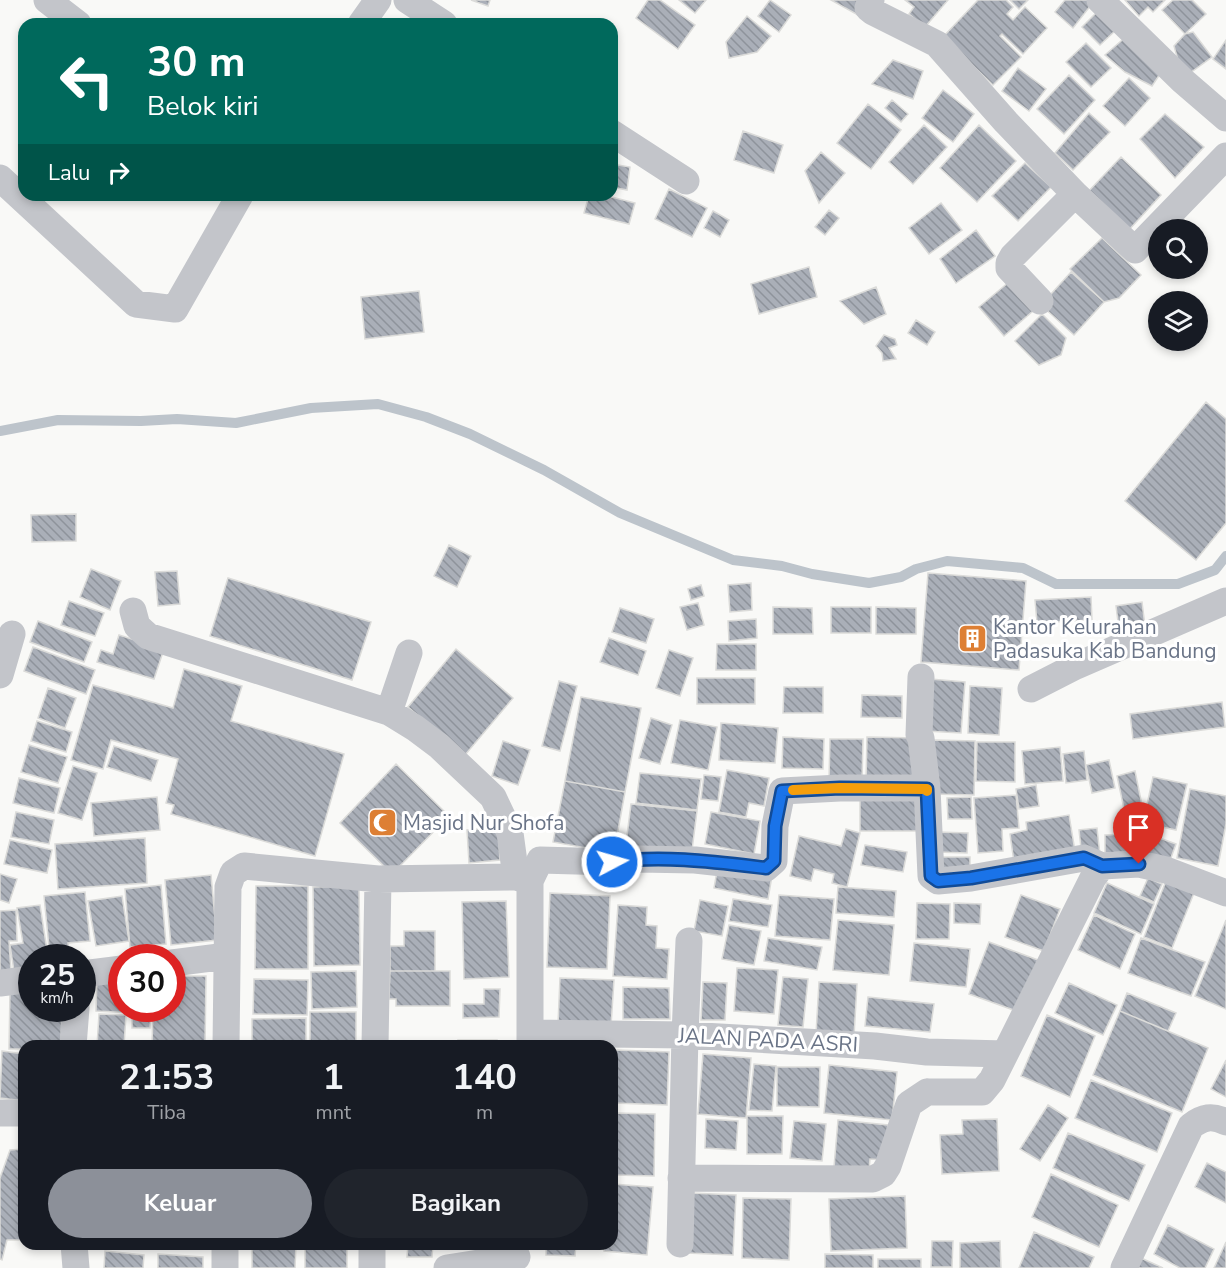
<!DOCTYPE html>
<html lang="id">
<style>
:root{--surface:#171b24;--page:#20242c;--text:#f1f3f6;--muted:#9ea1a6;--accent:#8c9099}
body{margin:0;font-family:"Nunito Sans",sans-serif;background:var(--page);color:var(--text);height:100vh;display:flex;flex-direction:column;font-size:22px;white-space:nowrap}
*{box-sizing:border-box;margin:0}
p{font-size:20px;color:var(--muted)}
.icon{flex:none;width:33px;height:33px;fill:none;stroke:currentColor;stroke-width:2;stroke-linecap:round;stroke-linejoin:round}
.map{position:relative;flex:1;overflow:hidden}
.side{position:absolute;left:18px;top:1040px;width:600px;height:210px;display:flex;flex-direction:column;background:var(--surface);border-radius:18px;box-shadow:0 3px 9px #0003}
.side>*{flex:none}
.hud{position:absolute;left:18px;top:18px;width:600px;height:183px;border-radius:18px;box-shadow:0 3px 9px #0003;background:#00695c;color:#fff;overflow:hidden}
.controls{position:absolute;left:1148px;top:219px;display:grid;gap:12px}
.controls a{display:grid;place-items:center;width:60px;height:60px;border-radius:50%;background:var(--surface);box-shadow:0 3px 9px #0003;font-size:30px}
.speed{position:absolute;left:18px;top:944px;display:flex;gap:12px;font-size:30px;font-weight:700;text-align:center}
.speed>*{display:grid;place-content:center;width:78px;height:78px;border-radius:50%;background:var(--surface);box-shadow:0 3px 9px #0003;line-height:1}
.speed small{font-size:15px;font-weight:400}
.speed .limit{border:9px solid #d22;background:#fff;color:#111}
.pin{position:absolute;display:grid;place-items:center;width:51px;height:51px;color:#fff;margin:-62px -26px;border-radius:50% 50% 50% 0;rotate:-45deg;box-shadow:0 0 6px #0007}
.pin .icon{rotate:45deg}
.me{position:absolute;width:66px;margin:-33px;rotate:84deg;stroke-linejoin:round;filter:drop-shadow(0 0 4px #0008)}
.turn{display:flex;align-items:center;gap:21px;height:126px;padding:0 30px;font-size:27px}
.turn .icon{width:78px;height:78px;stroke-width:2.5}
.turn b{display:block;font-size:42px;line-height:51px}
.then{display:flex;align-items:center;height:57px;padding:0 30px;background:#0003;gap:12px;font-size:22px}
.eta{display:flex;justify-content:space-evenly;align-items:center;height:102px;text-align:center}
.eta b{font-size:36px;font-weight:700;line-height:42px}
.primary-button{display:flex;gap:12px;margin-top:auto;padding:12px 30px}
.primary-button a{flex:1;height:69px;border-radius:36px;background:var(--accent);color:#fff;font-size:24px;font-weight:700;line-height:69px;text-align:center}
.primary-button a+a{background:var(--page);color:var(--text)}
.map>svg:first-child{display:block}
</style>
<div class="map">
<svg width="1226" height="1268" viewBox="0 0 1226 1268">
<defs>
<pattern id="building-back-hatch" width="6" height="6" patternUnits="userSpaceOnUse" patternTransform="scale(1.5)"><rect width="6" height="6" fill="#aaafb8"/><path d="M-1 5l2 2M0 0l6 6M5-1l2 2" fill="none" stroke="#8e939b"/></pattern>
</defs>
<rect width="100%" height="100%" fill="#f9f9f7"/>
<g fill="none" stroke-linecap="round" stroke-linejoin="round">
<path stroke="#bdc4cb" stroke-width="10" d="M0,431L58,420L141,421L177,419L236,423L311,408L378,404L426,417L470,434L544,470L620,513L733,560L782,566L812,574L869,583L901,577L916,569L947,561L1023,568L1056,584H1178L1215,570L1226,556"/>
</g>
<path fill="url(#building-back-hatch)" stroke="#dbdbd9" stroke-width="1.5" d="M471,0H490L488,6Z
M648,0H660L695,25L678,49L636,18Z
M679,0H706L695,13Z
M770,0L791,15L779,32L758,16Z
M831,0H867L858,15Z
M905,0H948L925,27L909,14L914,7Z
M978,0H1006L1013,7L1007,14L1013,20L1025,7L1047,28L1023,54L1002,34L1000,36L1021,57L993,85L943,37Z
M1010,0H1028L1019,9Z
M1065,0H1095L1073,28L1055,12Z
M1125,0H1165L1153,12L1148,7L1139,16Z
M1173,0H1192L1206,14L1185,34L1162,10Z
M1099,10L1117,29L1100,45L1082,27Z
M747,16L771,36L757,52L729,58L726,42Z
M1193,32L1212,57L1183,78L1174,46L1185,34Z
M1128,35L1164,68L1152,86L1125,72L1105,55Z
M1226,40V69L1213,59Z
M1086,43L1111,68L1091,87L1066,62Z
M893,60L923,71L913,99L872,84Z
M1018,68L1046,89L1029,111L1002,91Z
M1069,75L1095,100L1064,134L1037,109Z
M1129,78L1150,98L1125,126L1103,106Z
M943,90L974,114L953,142L922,118Z
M892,100L908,114L901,122L885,108Z
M868,104L901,130L871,169L837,143Z
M1089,113L1110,132L1073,170L1055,153Z
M1165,114L1204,147L1175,178L1140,139Z
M924,125L947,147L913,184L889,162Z
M979,125L1016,161L977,202L940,168Z
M743,131L783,145L774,173L734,160Z
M821,152L845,173L819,203L805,171Z
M1121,157L1161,195L1127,232L1086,194Z
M1025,163L1051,187L1018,221L992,196Z
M612,164L630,167L627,190L612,187Z
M669,189L707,208L692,237L655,219Z
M589,195H604L635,203L629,224L584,213Z
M941,203L962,230L929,254L909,228Z
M829,210L839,218L825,235L815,227Z
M713,211L729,220L720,237L704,228Z
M976,230L995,256L956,283L940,259Z
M1102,238L1141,275L1119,298L1104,302L1070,269Z
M809,267L817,297L759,314L751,284Z
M1071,272L1104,302L1074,335L1041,305Z
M1009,282L1033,311L1004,336L979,307Z
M876,287L886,314L864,324L840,301Z
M419,291L424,332L365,339L361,297Z
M1042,314L1066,338L1061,355L1039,365L1015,341Z
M916,320L935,332L927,345L908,333Z
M884,335L895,339L897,345L889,348L896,359L883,361L882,353L876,346Z
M1206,402L1226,419V523L1196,560L1125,501Z
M76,514V541L32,542L31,515Z
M449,545L471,556L457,587L434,576Z
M91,569L121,581L110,610L80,597Z
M177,571L180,604L158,606L155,572Z
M928,573L1026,581L1019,670L921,662Z
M228,578L371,622L352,680L210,636Z
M751,583L752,610L730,612L728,585Z
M701,585L704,596L691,600L688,589Z
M1091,597L1092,620L1037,623L1035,600Z
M69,601L104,613L95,636L61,625Z
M1142,602L1146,634L1120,638L1116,606Z
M698,603L704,625L687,630L680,607Z
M773,607L812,608L813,634H773Z
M831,607H871V633H831Z
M876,607L916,608V634H876Z
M620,608L654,619L646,643L612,632Z
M756,619L757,638L729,641L728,621Z
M38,621L92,642L84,662L30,642Z
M119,635L164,649L154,679L97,662L101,650L113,654Z
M609,638L646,651L638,675L600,662Z
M717,644H756V670H716Z
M33,647L95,670L86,694L24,671Z
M456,649L513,698L465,755L408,707Z
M669,650L693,658L680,696L656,688Z
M184,669L242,686L231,721L344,754L315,856L171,814L174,805L166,803L178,759L111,740L103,769L71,760L93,685L173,708Z
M697,678H755V704H697Z
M930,679L965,682L961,733L926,731Z
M559,681L577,686L560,751L542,746Z
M970,686L1002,688L999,735L968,733Z
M784,687H823V713H783Z
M48,688L76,698L65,728L38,718Z
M862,695L902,696V718L861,717Z
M581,697L641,708L625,792L565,781Z
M1222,702L1225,727L1133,739L1130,714Z
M651,718L672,725L660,764L639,758Z
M680,720L717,727L708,770L671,763Z
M37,721L72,732L66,752L31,741Z
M721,723L778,728L775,763L719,760Z
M783,737L824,739L823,769L782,768Z
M867,737L917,738L916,783L866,782Z
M830,739H863L862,781L829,779Z
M933,740L975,741L974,795L932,794Z
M503,741L530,750L518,785L492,776Z
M977,742H1015V782L976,781Z
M29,745L67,757L58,783L21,772Z
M114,746L158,760L151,781L107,767Z
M1060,747L1063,781L1025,784L1022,751Z
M1084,751L1087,780L1066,783L1063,754Z
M1109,760L1115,788L1092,793L1086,765Z
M396,764L449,816L392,874L340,823Z
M73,766L97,773L82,820L58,813Z
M727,770L769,778L764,806L749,803L746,817L719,812Z
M1135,771L1142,805L1124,809L1117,776Z
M640,773L701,779L697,810L636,803Z
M704,775L721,777L718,801L701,799Z
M1153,777L1187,784L1176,830L1143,823Z
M19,778L60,788L54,813L13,803Z
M565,781L625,792L614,853L553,842Z
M1036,785L1039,806L1019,809L1016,789Z
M1190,789L1226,796V824L1218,866L1177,858Z
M917,791L918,831H860V792Z
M1016,795L1019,828L1002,829L1003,851L978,853L974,798Z
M157,797L160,830L94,836L91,803Z
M971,797L972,819H948L947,798Z
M631,804L697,811L691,858L625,851Z
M16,812L54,820L49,844L11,837Z
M711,812L760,821L754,854L705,844Z
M1069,815L1075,851L1014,862L1010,834L1027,830L1026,822Z
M498,827L500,860L469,863L467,830Z
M1097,828L1100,855L1082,857L1079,830Z
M846,829L860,833L847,887L832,883L834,874L814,869L811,881L790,876L799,836L841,846Z
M937,832L968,833L967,853L937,852Z
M1146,833L1176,844L1168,866L1138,855Z
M1129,834V852L1105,853V835Z
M145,838L147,883L58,889L55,844Z
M10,840L52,850L47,873L4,864Z
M865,845L907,852L903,872L861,865Z
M938,857H970V875L938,876Z
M718,866L772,876L768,899L714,888Z
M0,874L17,879L9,903L0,900Z
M211,875L217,940L171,945L165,880Z
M1148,878L1162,884L1154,902L1140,896Z
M1166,881L1194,893L1172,948L1144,937Z
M1107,883L1154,904L1141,934L1094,913Z
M161,885L166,944L130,947L125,889Z
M256,886H308V969H255Z
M359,886L360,965L314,966L313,887Z
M838,887L896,891L894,917L836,913Z
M85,892L90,941L68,943L69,957H50L44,896Z
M550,893L610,896L607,969L547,967Z
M779,895L834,899L830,940L775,936Z
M1021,895L1060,909L1044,951L1005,937Z
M122,896L129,941L96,946L88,901Z
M733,899L772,905L768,927L729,921Z
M700,900L728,906L722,936L694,931Z
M506,901L509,977L464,979L462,902Z
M917,903L950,904L949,939H916Z
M954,903L981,904L980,924L954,923Z
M40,905L48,957H32V968L14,971L10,945L23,943L17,908Z
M618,905L647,907L646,925L657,926L656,948L669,949L667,979L613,976Z
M16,910L17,941H9L11,972L0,973V911Z
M1094,915L1135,934L1120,969L1078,950Z
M838,920L894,925L889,975L833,970Z
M1226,920V1009L1195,996Z
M729,925L761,931L754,965L722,959Z
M404,931H435V971H390V946H404Z
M768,938L822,947L817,970L764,961Z
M1141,938L1205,962L1191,996L1128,973Z
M989,942L1038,960L1019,1012L969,994Z
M914,943L970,949L966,987L910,981Z
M737,968L778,970L774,1014L734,1011Z
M356,971L357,1007L312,1009L311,972Z
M390,971H450V1006H396V999H389Z
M172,976H206L205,1046H152L153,1008H172Z
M783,977L808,979L803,1027L778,1025Z
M560,978L614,980L611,1026L558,1024Z
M97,979L122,980V1008H151L150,1028H132V1013L96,1011Z
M254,979L308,980L307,1015L253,1014Z
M703,982L727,983L725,1020H701Z
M819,982L857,984L854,1036L816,1034Z
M1069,983L1117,1005L1103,1035L1055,1013Z
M623,987L669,988L670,1019H623Z
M484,989H500L499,1017L463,1018V1004H484Z
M10,991H32V1008H62L61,1046H24V1049H9Z
M1127,993L1176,1013L1168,1031L1120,1011Z
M868,997L934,1004L930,1032L865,1026Z
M1120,1011L1208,1048L1182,1112L1093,1075Z
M310,1012H356V1046H310Z
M99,1014L126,1015L124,1046H97Z
M1047,1015L1095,1036L1070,1097L1021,1076Z
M306,1018V1046H252V1019Z
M458,1040H497V1046H458Z
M616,1050L669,1052L667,1105L614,1103Z
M2,1051L24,1054V1101L0,1098Z
M703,1054L751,1058L746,1118L698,1114Z
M1226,1060V1097L1211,1089Z
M754,1064L776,1066L772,1111L749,1110Z
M829,1065L897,1072L892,1120L824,1113Z
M777,1067H820L819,1107L777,1106Z
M1091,1080L1172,1113L1157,1152L1075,1118Z
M1048,1105L1068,1118L1040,1161L1020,1149Z
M615,1113L655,1114L654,1176L614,1175Z
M747,1116H783L782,1154H747Z
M706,1119L738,1121L736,1150L705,1148Z
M997,1119L999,1171L942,1174L940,1135L963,1134L962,1120Z
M838,1120L888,1125L884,1160L870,1159L869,1171L834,1167Z
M794,1121L826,1124L822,1161L790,1158Z
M1068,1133L1145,1165L1129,1201L1053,1168Z
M24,1149V1240H7L2,1260L0,1259V1178L10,1150Z
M1207,1163L1226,1172V1203L1195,1187Z
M1051,1174L1118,1205L1099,1247L1032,1217Z
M612,1184L653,1187L647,1255L604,1251V1244H612Z
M690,1193L736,1195L733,1255L687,1253Z
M905,1196L907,1248L831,1251L829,1199Z
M743,1198L791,1199L789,1260L742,1258Z
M1168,1225L1214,1249L1205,1268H1180L1154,1254Z
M1034,1232L1094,1257L1089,1268H1019Z
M932,1241H953L952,1267H931Z
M1000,1241L1001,1268H960V1243Z
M1226,1242V1268H1214Z
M90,1244H145V1246Z
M252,1244H296L295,1268H252Z
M305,1244H347V1268H305Z
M408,1244H433L432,1257H407Z
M546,1244H576L575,1256L546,1255Z
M105,1251L144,1255L143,1268H104Z
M158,1254L203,1257V1268H158Z
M825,1254L873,1255V1268H825Z
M1141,1258L1163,1268H1136Z
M878,1259H921V1268H878Z"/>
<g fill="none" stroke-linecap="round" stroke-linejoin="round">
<path stroke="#c3c5ca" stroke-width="27" d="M47,0L78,24
M407,0L444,24
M871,0L868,8L873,12L937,44L1006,122L1075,194L1135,250L1226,156
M1100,0L1183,81L1226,118
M361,24L378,0
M612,133L686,181
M0,178L136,304L175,309L240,195
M1040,301L1009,268V263L1013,256L1075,194
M133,611L137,626L148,636L389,712L415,728L439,746L493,797L510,833L516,877
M0,675L12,634
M921,677L919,735L921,738L927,788L931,876L938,881L971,878L1084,858L1102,866L1139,864L1166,870L1226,893
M1031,689L1076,666L1226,601
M389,712L409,653
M172,963L227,956
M82,974L122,969
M0,983L32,979
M531,1033L685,1035L875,1046L927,1052L1005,1054
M73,1046L76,1008
M226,1046L228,887L233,873L244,866L378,879L516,877L530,881
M375,1046L378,879
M530,1046V881L540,860L612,862L638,859L695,860L766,868L774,861L775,826L782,791L840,788H927
M927,1092H982L992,1080L1093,878L1102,866
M0,1113H24
M681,1178L873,1179L883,1174L888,1166L909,1104L927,1092
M74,1244L76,1268
M680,1244L685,1035L689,941
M225,1268V1244
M372,1268V1244
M447,1268L517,1257
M1124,1268L1191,1126C1203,1117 1212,1115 1226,1122"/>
</g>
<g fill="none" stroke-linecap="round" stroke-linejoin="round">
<defs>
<path id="route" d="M612,862C663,855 715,862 766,868L774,861L775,826L782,791L840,788L927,789L931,876L938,881L971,878L1084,858L1102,866L1139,864"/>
</defs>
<use href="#route" stroke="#114b97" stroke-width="15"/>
<use href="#route" stroke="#1a73e8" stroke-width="10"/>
<path stroke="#f59e0b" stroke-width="10" d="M793,790L840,788L927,789V791"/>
</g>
<defs>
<symbol id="building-square" viewBox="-11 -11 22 22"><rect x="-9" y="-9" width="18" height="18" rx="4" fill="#dd7f34" stroke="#fff"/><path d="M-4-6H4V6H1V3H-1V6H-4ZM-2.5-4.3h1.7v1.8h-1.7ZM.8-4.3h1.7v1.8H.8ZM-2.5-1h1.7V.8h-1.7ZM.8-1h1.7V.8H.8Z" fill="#fff"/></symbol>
<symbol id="mosque-square" viewBox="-11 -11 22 22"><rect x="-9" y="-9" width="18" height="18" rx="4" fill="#dd7f34" stroke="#fff"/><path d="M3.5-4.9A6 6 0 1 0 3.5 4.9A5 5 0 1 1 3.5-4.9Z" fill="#fff"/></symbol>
</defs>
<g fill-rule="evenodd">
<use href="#building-square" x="956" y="622" width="33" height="33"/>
<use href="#mosque-square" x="366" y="806" width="33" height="33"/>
</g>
<g text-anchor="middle" stroke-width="6" stroke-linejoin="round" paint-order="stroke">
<g font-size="21" fill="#6a7487" stroke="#fff" text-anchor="start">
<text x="993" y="634">Kantor Kelurahan<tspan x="993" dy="24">Padasuka Kab Bandung</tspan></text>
<text x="403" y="830">Masjid Nur Shofa</text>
</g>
<g font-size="21" fill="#6a7487" stroke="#fff">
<text transform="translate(768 1040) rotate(3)" y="7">JALAN PADA ASRI</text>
</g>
</g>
</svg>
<div class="controls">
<a><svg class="icon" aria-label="search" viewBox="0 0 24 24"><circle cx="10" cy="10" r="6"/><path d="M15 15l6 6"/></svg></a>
<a><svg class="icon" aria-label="layers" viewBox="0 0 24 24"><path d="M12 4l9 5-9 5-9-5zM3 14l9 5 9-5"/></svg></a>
</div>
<div class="speed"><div>25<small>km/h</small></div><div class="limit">30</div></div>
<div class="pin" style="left:1139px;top:864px;background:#d93025"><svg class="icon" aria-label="arrive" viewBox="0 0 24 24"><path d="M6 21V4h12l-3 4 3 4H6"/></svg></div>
<svg class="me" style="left:612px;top:862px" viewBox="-20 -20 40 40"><circle r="17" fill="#1a73e8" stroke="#fff" stroke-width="3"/><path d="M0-11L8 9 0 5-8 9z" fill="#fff"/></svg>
<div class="hud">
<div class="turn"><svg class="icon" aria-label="left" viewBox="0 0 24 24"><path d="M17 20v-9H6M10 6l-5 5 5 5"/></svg><div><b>30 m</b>Belok kiri</div></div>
<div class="then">Lalu<svg class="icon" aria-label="right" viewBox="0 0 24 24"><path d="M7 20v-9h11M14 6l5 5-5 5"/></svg></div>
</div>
<section class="side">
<div class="eta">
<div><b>21:53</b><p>Tiba</p></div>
<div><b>1</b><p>mnt</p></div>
<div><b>140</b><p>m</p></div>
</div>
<div class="primary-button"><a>Keluar</a><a>Bagikan</a></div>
</section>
</div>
